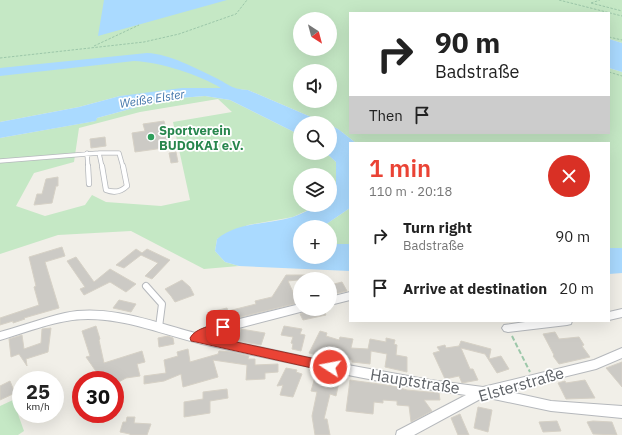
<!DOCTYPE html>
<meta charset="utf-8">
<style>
:root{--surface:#fff;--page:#f6f6f6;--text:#222;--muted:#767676;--accent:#ea4335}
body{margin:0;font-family:"IBM Plex Sans",sans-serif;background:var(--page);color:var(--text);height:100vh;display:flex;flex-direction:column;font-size:15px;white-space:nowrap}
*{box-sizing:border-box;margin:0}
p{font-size:13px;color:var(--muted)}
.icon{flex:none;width:22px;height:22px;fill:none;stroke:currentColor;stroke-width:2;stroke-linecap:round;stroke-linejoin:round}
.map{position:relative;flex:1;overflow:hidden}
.details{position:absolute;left:349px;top:142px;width:261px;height:180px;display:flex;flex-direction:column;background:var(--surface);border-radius:0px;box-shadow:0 4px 16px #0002}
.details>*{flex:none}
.guide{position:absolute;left:349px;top:12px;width:261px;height:122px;border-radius:0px;box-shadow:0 4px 16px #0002;background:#fff;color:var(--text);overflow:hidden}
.needle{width:26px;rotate:144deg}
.buttons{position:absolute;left:293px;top:12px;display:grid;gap:8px}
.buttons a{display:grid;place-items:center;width:44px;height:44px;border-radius:50%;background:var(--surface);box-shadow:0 4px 16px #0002;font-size:20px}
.speed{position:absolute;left:12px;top:371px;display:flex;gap:8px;font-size:20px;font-weight:700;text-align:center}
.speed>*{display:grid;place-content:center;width:52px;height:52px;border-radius:50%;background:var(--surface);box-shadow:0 4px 16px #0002;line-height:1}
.speed small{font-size:10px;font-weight:400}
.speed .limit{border:6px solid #d22;background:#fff;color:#111}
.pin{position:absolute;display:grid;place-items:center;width:34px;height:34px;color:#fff;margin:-17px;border-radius:8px;box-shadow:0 2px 6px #0006}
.me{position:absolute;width:44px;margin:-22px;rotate:281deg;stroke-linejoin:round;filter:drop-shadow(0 0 3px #0008)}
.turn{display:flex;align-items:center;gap:14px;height:84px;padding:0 20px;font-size:18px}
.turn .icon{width:52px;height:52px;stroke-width:2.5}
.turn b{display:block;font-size:28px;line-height:34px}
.then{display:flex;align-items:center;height:38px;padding:0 20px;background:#0003;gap:8px;font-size:15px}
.round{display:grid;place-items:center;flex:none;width:42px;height:42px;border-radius:21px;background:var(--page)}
.overview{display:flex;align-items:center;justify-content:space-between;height:68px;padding:0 20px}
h1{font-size:24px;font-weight:600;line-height:30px;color:var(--accent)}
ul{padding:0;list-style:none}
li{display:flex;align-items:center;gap:12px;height:52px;padding:0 20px}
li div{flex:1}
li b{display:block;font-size:15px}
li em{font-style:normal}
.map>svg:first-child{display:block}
</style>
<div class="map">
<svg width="622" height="435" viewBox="0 0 622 435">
<rect width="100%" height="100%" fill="#f1efe8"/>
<path fill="#c5e8c5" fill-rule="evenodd" d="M0,0H622V43L609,39V13H350V133H609V68L622,72V248H609V143H356L338,129L330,125V123H325L248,90L215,88L120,96L79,107L0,122ZM300,19H330V49H300ZM300,71H330V101H300Z
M205,96L230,100L300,135V153H326L336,162V185L330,193V175H300V205H319L293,217L248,225L217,239L215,251L225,262L239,266L204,269L131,231L58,235L0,254V138L95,121L97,118L167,99ZM218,99L232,112L173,122L190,200L161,206L106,202L92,195L85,205L45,216L16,206L34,173L74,162L79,128L140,112Z
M350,208V244H330V227H322Z
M13,400L24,431L18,435H0V406Z"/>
<path fill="#aadaff" d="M104,0H227L98,36Z
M609,39L622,43V72L609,68Z
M147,53C170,54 195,68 216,78C230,85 231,89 248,90L325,123H300V135L230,100L205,96L167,99L97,118L96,121L0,138V122L79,107L120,96L182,88H221C200,75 160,62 134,61L0,76V68Z
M330,125L338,129L356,143H350V208L322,227H300V257H330V244H350V271L239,266L225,262L215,251L217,239C240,221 266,225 293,217C308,212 313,205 330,205V193L336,185V162L326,153H330Z
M609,248H622V273L609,274Z"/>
<path fill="#cccac5" stroke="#d6d1c6" d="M164,121L171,147L135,152L132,133L145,131L143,124Z
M105,137L106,146L91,148L90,139Z
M176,152L178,162L171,163L169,153Z
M58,177V186H56L52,203L34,205L37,194H42L46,179Z
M62,247L65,256L45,262L59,308L24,318L25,319L13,323V321L0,325V318L39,305L34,287L36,286L29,257Z
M136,249L142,253L147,249L170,260L152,279L145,276L158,263L141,255L124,268L116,265Z
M76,257L94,282L110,269L136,284L126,292L110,282L84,295L80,289L85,287L67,261Z
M286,275H307V279L288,281L298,303L216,323L214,311L227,308L228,311L256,304L255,301L272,297Z
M182,280L190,287L194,295L175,302L171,296L165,289Z
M342,282L347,291L330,295V285Z
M119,300L136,304L131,312L113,308Z
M310,309H323L326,315L303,320L300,314Z
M96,326L100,339L99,340L104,363L142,351L145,362L137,364L140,376L126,378L115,384V380H102L86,357L90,356L82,331Z
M284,326L302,329L300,334L305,335L301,351L292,349L293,344L291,343L293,337L281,335Z
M51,328L48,352L26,359L27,366L19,354L11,357L9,339L22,335L24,349L41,343L42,329Z
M241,329L265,333L261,345L237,341Z
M320,331L327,333L326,336L339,340L340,337L353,339L351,348L368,349L370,339L386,342V338L395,340L394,344L397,345L396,355L407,357V372L385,367L387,354L371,351L370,364L352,362V360L345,359L344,361L309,353Z
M555,332L559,339L579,337L584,345L582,346L590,357L559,364L553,356L554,355L543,334Z
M168,336L173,338L174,344L159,347L158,338Z
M461,341L491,349L489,359L501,356L509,369L497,373L485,354L461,348L470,369H473L478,380L462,383L459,376L445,379L433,353L440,351L437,347L445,345L446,348L459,346Z
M188,349L190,362L218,354L219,351L233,352L249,356L248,359H255V365L278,364V372L265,373V379L246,380L247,365L213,360L218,377L183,387L181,374L164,381L144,384V376L166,373L164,360L178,356L177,352Z
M622,362V387L606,368Z
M286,368L297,370L296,372L302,374L293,397L280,395L283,385L277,386Z
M315,377L339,382L336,396L330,394L324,419H327L330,435H315L312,416L317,392L311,391Z
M350,380L393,386L407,390L439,393L440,400H424L432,411L411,422L409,406L397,405V401L383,400V403L374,402L373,414L346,411Z
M585,380L595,398L566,399L558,383L565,381L566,383Z
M10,381L15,393L0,400V386Z
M227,389L228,398L210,401V413L184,417V402L203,399V392Z
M478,407L492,410L488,432L474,428Z
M460,414L462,419L469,435H458L451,418Z
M127,417H135L134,423L151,424L147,435H130V434L120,432L123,422H126Z
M557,421L561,431L543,432L539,422Z
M593,421L612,422L617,435L593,434L587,422Z"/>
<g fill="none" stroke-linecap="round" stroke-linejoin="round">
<defs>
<path id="lane-far2" d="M87,153L88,167
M99,153H119L123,167
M99,153L102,167
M0,161L99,153"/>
<path id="lane-far1" d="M88,166L89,184
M102,166L106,190C114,193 121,192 127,186L123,166"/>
<path id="lane" d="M146,286L162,304L159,327"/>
<path id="street" d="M350,292V300L330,305V297Z
M300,304V309H305L304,311L208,336L315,359L430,380L483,387L594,360L622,348V358L596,369L506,391L551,401L622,406V418L551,411L484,397L414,435H396L397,431L466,395C377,383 290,363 202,344C164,335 128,319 88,319C58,319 28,332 0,340V332C22,326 43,318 65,313C108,304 154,322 195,333L207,327Z
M622,309V317L609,320V312Z
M532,321H572L571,324L567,325L508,332L504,331L502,328L504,325Z"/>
</defs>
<use href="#lane-far2" stroke="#b5b8bc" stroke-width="5"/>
<use href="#lane-far1" stroke="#b5b8bc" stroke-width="6"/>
<use href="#lane" stroke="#b5b8bc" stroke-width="8"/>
<use href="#street" stroke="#b5b8bc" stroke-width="2"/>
<path stroke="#9cc7a9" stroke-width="1" stroke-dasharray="2.5 1.5" stroke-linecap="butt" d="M559,0L622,16
M591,3L622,11
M591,3L600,0
M609,37L622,40
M94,46L139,25
M0,58L144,42L179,34L236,14L247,0
M609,72L622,76"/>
<path stroke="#9cc7a9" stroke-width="2" stroke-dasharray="5 2.5" stroke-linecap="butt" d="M512,336L530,372"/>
<use href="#lane-far2" stroke="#fff" stroke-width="3.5"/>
<use href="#lane-far1" stroke="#fff" stroke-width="4.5"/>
<use href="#lane" stroke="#fff" stroke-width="6"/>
<use href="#street" fill="#fff" fill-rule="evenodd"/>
</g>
<path fill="#ea4335" stroke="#982c22" d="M223,323L227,324L228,327L227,330L208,336L330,362L334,363L335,367L334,370L330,372L196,342L191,341L190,338C195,328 213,325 223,323Z"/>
<circle fill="#2e9e5b" stroke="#fff" stroke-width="1.5" cx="151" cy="137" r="4"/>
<g text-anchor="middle" stroke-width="3.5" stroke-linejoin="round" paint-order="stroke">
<g font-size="12" font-style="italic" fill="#4174aa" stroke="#fff">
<text transform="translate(152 99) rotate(-9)" y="4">Weiße Elster</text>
</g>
<g font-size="13" font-weight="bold" fill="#27864d" stroke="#fff" text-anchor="start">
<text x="159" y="135">Sportverein<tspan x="159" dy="15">BUDOKAI e.V.</tspan></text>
</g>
<g font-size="16" fill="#5f6368" stroke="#fff">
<text transform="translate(415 381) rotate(9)" y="6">Hauptstraße</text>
<text transform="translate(521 384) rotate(-16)" y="6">Elsterstraße</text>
</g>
</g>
</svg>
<div class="buttons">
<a><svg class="needle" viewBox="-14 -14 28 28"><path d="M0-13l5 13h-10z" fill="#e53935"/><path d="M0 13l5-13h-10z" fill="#767676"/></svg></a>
<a><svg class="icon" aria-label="sound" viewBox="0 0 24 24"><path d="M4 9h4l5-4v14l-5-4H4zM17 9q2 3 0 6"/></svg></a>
<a><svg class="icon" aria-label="search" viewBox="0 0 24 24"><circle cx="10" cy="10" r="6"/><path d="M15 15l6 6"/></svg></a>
<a><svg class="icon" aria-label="layers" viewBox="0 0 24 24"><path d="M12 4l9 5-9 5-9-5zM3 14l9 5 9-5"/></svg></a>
<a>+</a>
<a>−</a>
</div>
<div class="speed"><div>25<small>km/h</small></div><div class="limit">30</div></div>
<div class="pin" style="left:223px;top:327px;background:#d93025"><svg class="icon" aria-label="arrive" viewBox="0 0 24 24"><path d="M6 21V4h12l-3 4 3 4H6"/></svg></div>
<svg class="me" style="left:330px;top:367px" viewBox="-20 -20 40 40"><circle r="17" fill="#ea4335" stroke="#fff" stroke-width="3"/><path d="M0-11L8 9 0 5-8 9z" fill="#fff"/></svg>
<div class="guide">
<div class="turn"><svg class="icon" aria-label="right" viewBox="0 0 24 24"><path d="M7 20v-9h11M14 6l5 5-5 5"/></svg><div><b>90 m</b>Badstraße</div></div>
<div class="then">Then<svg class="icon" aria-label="arrive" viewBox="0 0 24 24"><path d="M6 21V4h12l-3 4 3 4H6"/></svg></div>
</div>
<section class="details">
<div class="overview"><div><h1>1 min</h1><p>110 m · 20:18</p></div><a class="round" style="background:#d93025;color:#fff"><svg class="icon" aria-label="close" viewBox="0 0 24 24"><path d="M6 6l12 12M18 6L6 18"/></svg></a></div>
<ul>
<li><svg class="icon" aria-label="right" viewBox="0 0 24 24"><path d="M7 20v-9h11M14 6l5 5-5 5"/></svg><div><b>Turn right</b><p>Badstraße</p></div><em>90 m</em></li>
<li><svg class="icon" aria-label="arrive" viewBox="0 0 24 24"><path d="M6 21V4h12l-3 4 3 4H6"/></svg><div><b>Arrive at destination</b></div><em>20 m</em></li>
</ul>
</section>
</div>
